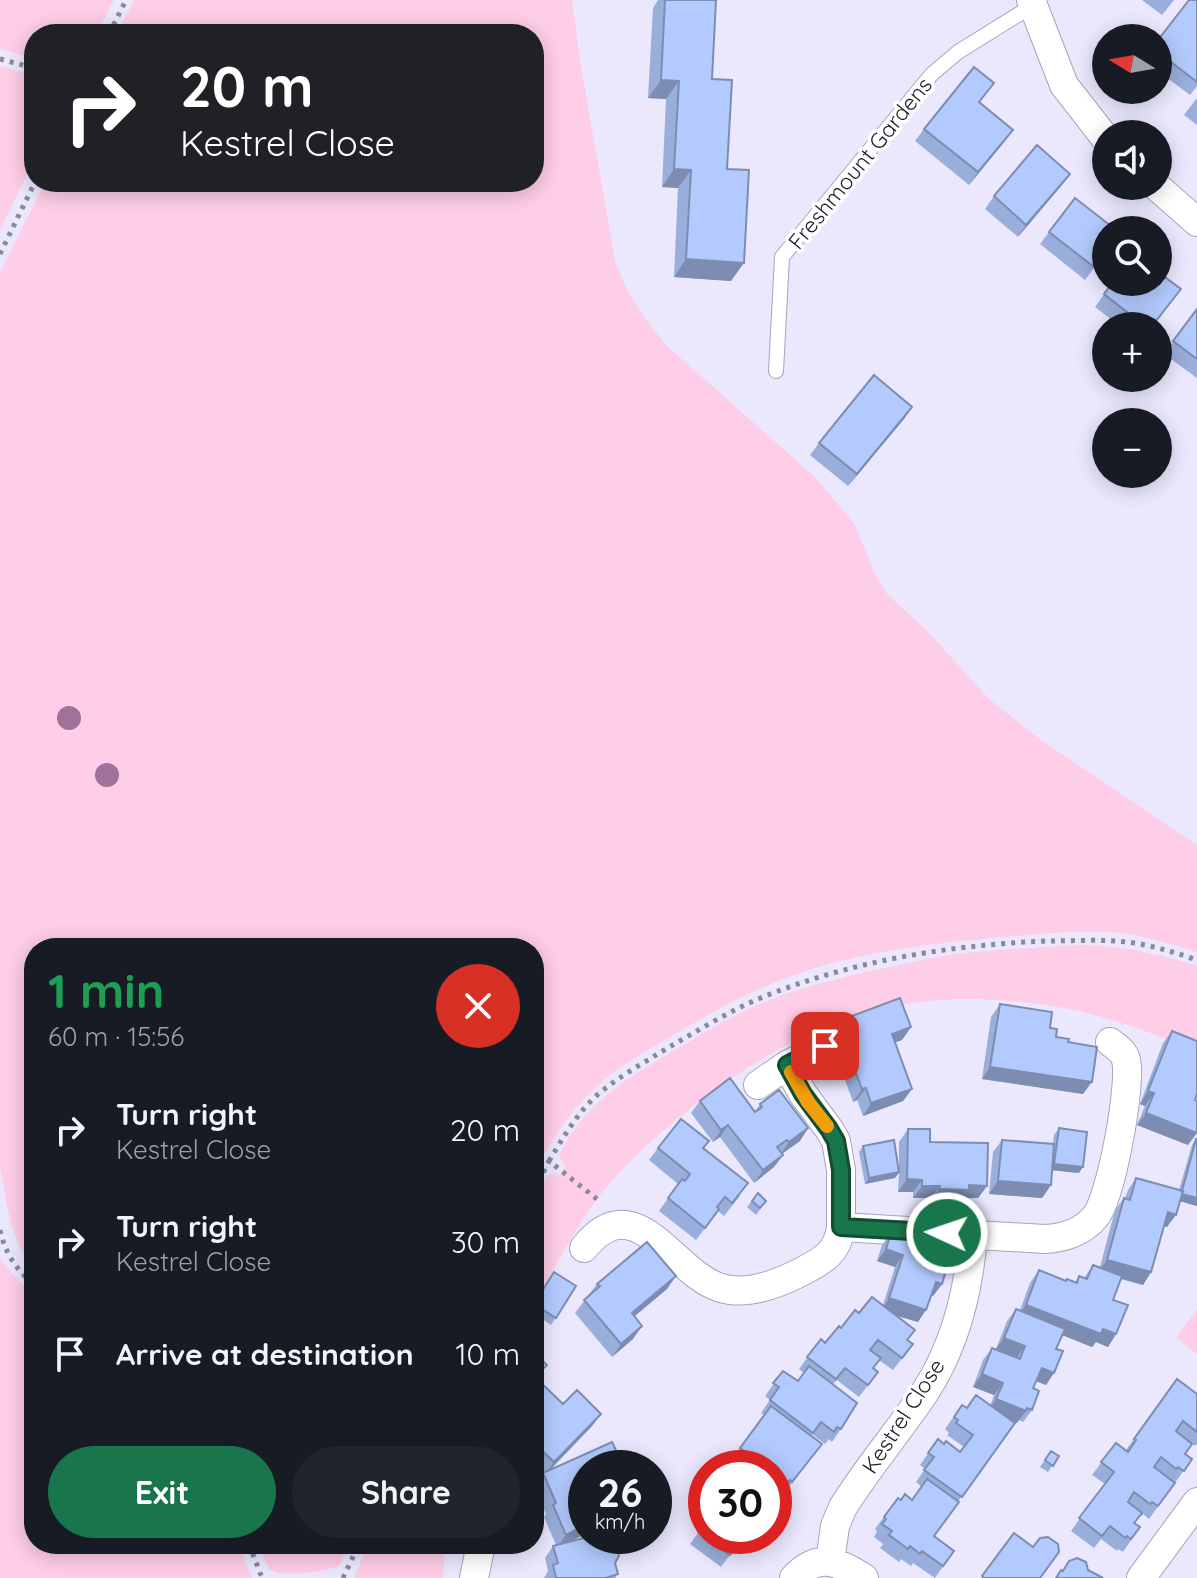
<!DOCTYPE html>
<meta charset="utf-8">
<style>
:root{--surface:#171b24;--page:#20242c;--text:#f1f3f6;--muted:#9ea1a6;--accent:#19764c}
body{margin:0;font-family:Quicksand,sans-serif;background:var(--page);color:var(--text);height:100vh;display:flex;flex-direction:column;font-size:30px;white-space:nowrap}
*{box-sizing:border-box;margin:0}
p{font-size:26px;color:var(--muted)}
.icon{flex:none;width:44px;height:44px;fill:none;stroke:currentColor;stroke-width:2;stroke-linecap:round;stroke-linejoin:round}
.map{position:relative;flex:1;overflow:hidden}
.details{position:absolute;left:24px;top:938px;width:520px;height:616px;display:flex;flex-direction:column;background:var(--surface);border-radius:32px;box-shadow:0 4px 20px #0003}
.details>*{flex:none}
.banner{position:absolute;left:24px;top:24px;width:520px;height:168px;border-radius:32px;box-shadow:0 4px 20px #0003;background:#202124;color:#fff;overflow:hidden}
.needle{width:52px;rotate:281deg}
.fabs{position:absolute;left:1092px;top:24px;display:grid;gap:16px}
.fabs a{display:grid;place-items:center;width:80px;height:80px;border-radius:50%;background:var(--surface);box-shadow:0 4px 20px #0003;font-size:40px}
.speed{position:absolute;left:568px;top:1450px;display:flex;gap:16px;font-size:40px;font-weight:700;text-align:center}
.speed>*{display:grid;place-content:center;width:104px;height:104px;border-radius:50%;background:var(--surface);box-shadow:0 4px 20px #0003;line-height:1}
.speed small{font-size:20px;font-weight:400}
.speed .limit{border:12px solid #d22;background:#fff;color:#111}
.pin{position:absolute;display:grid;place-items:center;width:68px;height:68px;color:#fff;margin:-34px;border-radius:16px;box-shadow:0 4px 12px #0006}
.me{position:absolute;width:88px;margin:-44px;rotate:273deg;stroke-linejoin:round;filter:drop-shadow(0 0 6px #0008)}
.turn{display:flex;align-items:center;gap:28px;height:168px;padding:0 24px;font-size:36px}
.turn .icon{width:104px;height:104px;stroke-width:2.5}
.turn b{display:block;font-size:56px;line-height:68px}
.round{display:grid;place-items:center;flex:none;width:84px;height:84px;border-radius:42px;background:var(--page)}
.overview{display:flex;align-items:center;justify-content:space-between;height:136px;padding:0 24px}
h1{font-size:48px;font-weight:800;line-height:60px;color:#1e9e55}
.button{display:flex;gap:16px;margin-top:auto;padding:16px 24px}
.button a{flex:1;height:92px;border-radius:48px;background:var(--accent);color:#fff;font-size:32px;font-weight:800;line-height:92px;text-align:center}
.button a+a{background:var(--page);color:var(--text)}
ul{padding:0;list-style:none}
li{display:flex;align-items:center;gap:24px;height:112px;padding:0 24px}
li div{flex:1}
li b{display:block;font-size:30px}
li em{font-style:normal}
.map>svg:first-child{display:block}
</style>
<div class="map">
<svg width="1197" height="1578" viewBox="0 0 1197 1578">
<rect width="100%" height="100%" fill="#ebe8fe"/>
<path fill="#fecde7" d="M0,0H114L97,34H34V58L0,49Z
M134,0H572L580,60L615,261L627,290L643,316L667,346L816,478L855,525L874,572L887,594L929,633L990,700L1041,740L1197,845V952C1168,943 1138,934 1108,932C1074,930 1039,934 1004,937C933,943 857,952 789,977C747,992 708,1015 670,1037C643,1053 616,1068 594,1089C568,1113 551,1141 534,1172V948H34V1270C11,1242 7,1203 0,1168V273L45,182H534V34H117Z
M0,66L34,75V161L0,230Z
M1081,945C1126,946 1155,953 1197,966V1051C1152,1033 1105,1015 1058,1007C1005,998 947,995 894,1006C830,1018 765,1053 714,1091C671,1122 625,1161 594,1203C571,1234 555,1270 534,1302V1202L546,1177L550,1174L560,1175L565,1166L559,1156C582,1106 623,1081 668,1054C698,1036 728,1018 759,1004C795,989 832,980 870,971C896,966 922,959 948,955C992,950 1037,947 1081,945Z
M0,1258L13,1275L34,1295V1544H239L252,1578H0Z
M1197,1309V1354L1176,1338Z
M258,1544H350L339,1566C322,1572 283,1578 269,1569Z
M368,1544H445L443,1578H354Z"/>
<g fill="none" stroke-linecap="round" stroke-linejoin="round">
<defs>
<path id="lane" d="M776,371L782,257L932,74L958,52L1032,6"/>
<path id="street" d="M1031,0L1064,85L1106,139
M1156,186L1197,222
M825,1046L787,1065L803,1094L829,1129L836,1141L841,1170V1227L1045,1239C1063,1238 1083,1232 1095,1217C1111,1199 1132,1084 1126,1060C1124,1051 1116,1047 1110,1042
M758,1085L787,1065
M584,1248C636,1183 673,1274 721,1288C747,1296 780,1283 803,1271C824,1260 838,1252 841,1227
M830,1562L835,1526L843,1507C868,1467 899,1431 925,1392C955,1346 969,1289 973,1235
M474,1578L481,1544
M794,1578C818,1552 838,1561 864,1578
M1141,1578L1197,1502"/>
</defs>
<use href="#lane" stroke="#a7a3bd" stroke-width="16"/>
<use href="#street" stroke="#a7a3bd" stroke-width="30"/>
<path stroke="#8b8898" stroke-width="5" stroke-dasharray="4 6" stroke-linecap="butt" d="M109,34L126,0
M0,59L34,68
M0,254L35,182
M549,1161C563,1138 576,1115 595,1097C616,1078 642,1064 666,1049C699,1030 732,1009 768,995C856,960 952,945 1047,941C1073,941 1101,939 1127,942C1151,945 1174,952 1197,960
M534,1190L549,1161L597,1199
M0,1230C5,1253 16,1269 34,1285
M249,1544L262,1578
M343,1578L359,1544"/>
<use href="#lane" stroke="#fff" stroke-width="14"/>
<use href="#street" stroke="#fff" stroke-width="28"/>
</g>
<g fill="#a07299">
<circle cx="69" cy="718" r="12"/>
<circle cx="107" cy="775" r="12"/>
</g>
<path fill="#99aeda" d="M658,0H665L712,79L727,169L731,281L674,277L678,188L662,187L666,99L648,98L653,8Z
M1142,0H1174L1162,15Z
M1197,0V86L1190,95L1158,71V40Z
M1197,98V125L1184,115Z
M980,103L1004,142L969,185L915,141L924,129Z
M1070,174L1061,186L1018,237L985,209L994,196Z
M1049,232L1106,252L1085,280L1040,244Z
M1113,282L1181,289L1153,326H1120L1095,307Z
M1197,309V378L1164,354Z
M912,407L904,419L848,486L810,455L819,443Z
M1000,1004L1050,1028L1056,1037L1068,1042L1083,1094L982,1079L991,1017Z
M844,1019L911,1027L902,1040L895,1042L912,1089L903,1101L863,1116L857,1100L853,1102L843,1074L846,1070L841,1055L843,1053L835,1031Z
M1172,1031L1195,1100L1188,1145L1137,1125L1145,1106L1140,1104L1163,1043Z
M700,1101L755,1112L760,1104L808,1128L800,1141L782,1154L783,1155L774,1167L754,1183L720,1137L713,1142L691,1113Z
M1059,1128L1079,1173L1052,1170L1051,1185L1042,1198L989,1194L993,1152L1002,1140L1053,1144L1054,1135Z
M908,1129L930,1142L987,1186L978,1198H964L960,1203L931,1202V1198H913V1192H898L899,1173L895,1178L865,1184L859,1152L863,1146L899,1170V1142Z
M1196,1139L1197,1206L1180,1201L1167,1227L1164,1226L1151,1272L1143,1285L1121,1279L1113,1300L1116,1334L1108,1347L1096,1342L1092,1347L1062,1335L1056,1349L1046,1385L1036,1381L1033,1388L1032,1410L1023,1422L1019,1420L1017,1423L1013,1422L934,1536L954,1551L935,1578L913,1563L911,1566L901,1559L899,1562L880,1548L883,1544L874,1537L877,1531L875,1529L898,1498L901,1500H912L922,1487L916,1482L925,1469L920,1465L938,1439L944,1444L960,1452L964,1447L947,1435L949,1433L945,1429L962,1405L967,1408L990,1406L994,1395L973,1387L983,1360L992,1348L996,1349L1007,1321L1016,1309L1020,1310L1030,1283L1039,1270L1066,1281L1075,1282L1079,1276L1084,1278L1093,1265L1100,1267L1115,1210L1124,1198H1125L1128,1190L1136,1178L1179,1190L1192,1145Z
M709,1141L704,1148L740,1196L724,1216L718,1211L696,1240L659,1211L678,1184L649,1160L658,1148Z
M758,1193L766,1201L756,1215L747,1207Z
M891,1233L920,1258L942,1284L933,1296H931L918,1322L897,1316L908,1340L913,1344L893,1370L879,1360L873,1368L878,1372L859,1397L837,1380L833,1384L841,1429L832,1442L829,1439L825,1444L812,1434L811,1436L822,1444L774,1506V1468H724L732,1459L764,1415L761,1413L770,1400L765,1396L783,1371L798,1381L804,1373L799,1369L821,1339L825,1343L841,1328L859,1313L883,1305L895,1267L877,1261L882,1245Z
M597,1284L667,1289L634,1316L633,1339L612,1357L575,1313Z
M576,1286L551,1325L534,1313V1302Z
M534,1354L537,1379L563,1404L601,1414L592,1426L550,1470L586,1468V1534L568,1542L598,1548L615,1563L616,1578H544L548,1571L545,1558L553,1546L556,1545L544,1517L546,1514L534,1486L544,1473L534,1464Z
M1177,1379L1197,1394V1444L1195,1446L1192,1444L1185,1454L1192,1459L1149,1519L1143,1514L1142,1516L1140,1515L1135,1523L1140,1527L1123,1552L1118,1549L1117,1551L1101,1539L1094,1548L1071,1531L1105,1484L1092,1475L1116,1443L1126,1450Z
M1051,1451L1059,1456L1048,1472L1040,1467Z
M706,1522V1536H751L743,1548L738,1544L721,1567L690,1544Z"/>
<path fill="#7d8db1" d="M661,80L679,81L666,99L648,98Z
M1013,130L1004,142L969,185L978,172Z
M674,169L691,170L678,188L662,187Z
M1070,174L1061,186L1018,237L1026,225Z
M686,259L744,263L731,281L674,277Z
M912,407L904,419L848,486L857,474Z
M911,1027L902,1040L883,1047L892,1034Z
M990,1067L1092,1082L1083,1094L982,1079Z
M866,1088L857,1100L853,1102L862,1089Z
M912,1089L903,1101L863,1116L871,1103Z
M1148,1091L1154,1093L1145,1106L1140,1104Z
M1146,1113L1197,1133L1188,1145L1137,1125Z
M728,1125L720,1137L713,1142L721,1130Z
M808,1128L800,1141L780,1155L789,1142Z
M783,1155L774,1167L754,1183L763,1170Z
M1054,1164L1083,1167L1079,1173L1050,1170Z
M899,1172L895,1178L865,1184L869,1178Z
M907,1179L922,1180L913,1192H898Z
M998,1181L1051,1185L1042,1198L989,1194Z
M969,1185L987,1186L978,1198H964L960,1203L931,1202L939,1189Z
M922,1186H940L931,1198H913Z
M1181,1194L1197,1198V1206L1176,1200Z
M1168,1212L1176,1215L1167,1227L1159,1225Z
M886,1249L903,1255L895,1267L877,1261Z
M1107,1260L1151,1272L1143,1285L1098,1272Z
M676,1276L667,1289L623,1326L632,1313Z
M936,1282L942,1284L933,1296L927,1294Z
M889,1298L926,1310L918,1322L881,1311Z
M1026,1305L1103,1329L1116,1334L1108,1347L1096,1342L1092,1347L1017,1317Z
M642,1326L633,1339L612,1357L621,1344Z
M1004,1338L1025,1346L1016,1359L995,1350Z
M1042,1368L1054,1373L1046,1385L1033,1380Z
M982,1374L1003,1383L994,1395L973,1387Z
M996,1399L1026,1411L1017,1423L988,1411Z
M601,1414L592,1426L545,1475L554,1462Z
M586,1525V1534L557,1547L566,1535Z"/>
<path fill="#b2cafd" stroke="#7d8db1" stroke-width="2" d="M665,0H716L712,79L732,80L727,169L749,170L744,263L686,259L691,170L674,169L679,81L661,80Z
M1189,0H1197V82L1158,52V40Z
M974,67L994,83L979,102L1013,130L978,172L924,129Z
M1037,145L1070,174L1026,225L994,196Z
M1075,198L1116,230H1106V251L1094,267L1049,232Z
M1158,272L1181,289L1152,326H1145L1104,294L1113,282H1158Z
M1197,309V359L1173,341Z
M874,375L912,407L857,474L819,443Z
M900,998L911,1027L892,1034L912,1089L871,1103L866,1088L862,1089L852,1062L856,1060L849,1043L852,1042L844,1019Z
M1000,1004L1052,1012L1050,1028L1057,1029L1056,1037L1069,1039L1068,1042L1097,1047L1092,1082L990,1067Z
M1172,1031L1197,1041V1093L1195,1100L1197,1101V1133L1146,1113L1154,1093L1148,1091Z
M730,1078L755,1112L762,1107L760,1104L779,1090L808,1128L789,1142L787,1140L777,1147L783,1155L763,1170L728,1125L721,1130L700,1101Z
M681,1119L709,1141L703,1148L748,1183L732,1203L725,1197L717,1207L719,1209L705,1228L668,1198L682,1179L685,1181L690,1174L658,1148Z
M1059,1128L1087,1132L1083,1167L1054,1164Z
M908,1129H930V1142L988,1143L987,1186L969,1185V1190L939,1189L940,1186H922V1180L907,1179Z
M1196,1139H1197V1198L1182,1194L1183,1191H1182Z
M894,1140L899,1172L869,1178L863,1146Z
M1002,1140L1054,1144L1051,1185L998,1181Z
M1136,1178L1183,1191L1176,1215L1168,1212L1151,1272L1107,1260L1124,1198L1130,1200Z
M758,1193L766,1201L760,1208L752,1201Z
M891,1233L925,1243L920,1258L947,1267L942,1284L936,1282L926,1310L889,1298L903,1255L886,1249Z
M647,1242L676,1276L632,1313L642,1326L621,1344L584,1300L600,1286L597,1284Z
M1093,1265L1122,1276L1113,1300L1128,1305L1116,1334L1103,1329L1101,1334L1026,1305L1039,1270L1066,1281L1067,1279L1077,1283L1079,1276L1087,1279Z
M554,1272L576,1286L556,1318L534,1304Z
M872,1297L915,1330L907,1340L913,1344L902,1358L878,1340L870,1350L881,1358L873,1368L878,1372L868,1385L845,1368L836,1379L807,1357L821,1339L825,1343L839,1326L841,1328L855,1310L859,1313Z
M1016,1309L1065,1329L1056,1349L1063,1351L1054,1373L1042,1368L1033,1388L1039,1391L1032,1410L1027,1408L1026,1411L996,1399L1003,1383L982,1374L992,1348L1020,1359L1025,1346L1004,1338Z
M535,1353L547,1365L535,1377L563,1404L577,1390L601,1414L554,1462L534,1443L536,1439L534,1438Z
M809,1366L857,1403L841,1429L837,1427L834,1432L821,1422L813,1433L770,1400L779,1387L773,1383L783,1371L798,1381Z
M1177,1379L1197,1394V1432L1183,1421L1176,1431L1192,1444L1185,1454L1192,1459L1184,1471L1178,1467L1176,1469L1161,1457L1154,1467L1175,1483L1158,1506L1152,1502L1150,1504L1134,1492L1128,1502L1142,1513L1134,1523L1140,1527L1131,1539L1127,1536L1125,1538L1110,1526L1102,1536L1079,1518L1114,1472L1101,1462L1116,1443L1128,1452L1136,1440L1134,1439Z
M976,1395L1015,1423L962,1497L924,1470L934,1457L928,1453L938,1439L944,1444L946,1441L960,1452L973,1435L956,1423L958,1420L954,1417L962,1405L967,1408Z
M771,1406L822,1444L792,1482L790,1480L786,1484L774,1474V1468H766L740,1448Z
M612,1442L621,1461L616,1463L618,1468H586V1525L566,1535L553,1505L556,1503L543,1473Z
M1051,1451L1059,1456L1053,1466L1045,1460Z
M738,1458L752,1468H724L730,1459Z
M927,1479L959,1502L934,1536L954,1551L943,1566L922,1551L920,1554L910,1546L908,1549L889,1535L892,1531L882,1524L886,1519L884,1517L898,1498L901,1500L905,1494L912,1500Z
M774,1485L784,1492L774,1505Z
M706,1522V1536H744L730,1555L698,1532Z
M1014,1533L1033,1547L1040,1538L1048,1537L1058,1544L1059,1552L1040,1578H984L982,1576Z
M591,1536H595L598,1548L610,1545L616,1548L619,1556L615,1563L618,1574L606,1578H556L553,1565L558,1563L553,1546Z
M1077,1558L1086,1562L1088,1570L1103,1578H1056L1061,1570L1063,1571L1069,1561Z"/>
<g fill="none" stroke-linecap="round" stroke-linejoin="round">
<defs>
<path id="route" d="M825,1046L787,1065L803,1094L829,1129L836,1141L841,1170V1227L947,1233"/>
</defs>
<use href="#route" stroke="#104d31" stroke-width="20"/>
<use href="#route" stroke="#19764c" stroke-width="14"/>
<path stroke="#f59e0b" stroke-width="14" d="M791,1072L808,1102L827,1126"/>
</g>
<g text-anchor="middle" stroke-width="7" stroke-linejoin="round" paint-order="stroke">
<g font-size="22" fill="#1c1a24" stroke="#fff">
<text transform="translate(860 163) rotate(-51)" y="8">Freshmount Gardens</text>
<text transform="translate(903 1416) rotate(-57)" y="8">Kestrel Close</text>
</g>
</g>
</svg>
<div class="fabs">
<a><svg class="needle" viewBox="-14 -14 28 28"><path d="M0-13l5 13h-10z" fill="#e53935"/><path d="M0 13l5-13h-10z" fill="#9ea1a6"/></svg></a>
<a><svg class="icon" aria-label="sound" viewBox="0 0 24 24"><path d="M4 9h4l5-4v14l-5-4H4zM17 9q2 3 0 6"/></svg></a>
<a><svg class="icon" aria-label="search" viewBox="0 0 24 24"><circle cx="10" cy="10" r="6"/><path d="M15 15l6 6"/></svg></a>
<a>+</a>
<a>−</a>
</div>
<div class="speed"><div>26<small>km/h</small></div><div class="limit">30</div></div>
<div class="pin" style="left:825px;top:1046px;background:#d93025"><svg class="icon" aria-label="arrive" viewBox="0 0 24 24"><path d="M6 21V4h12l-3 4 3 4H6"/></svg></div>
<svg class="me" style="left:947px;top:1233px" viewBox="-20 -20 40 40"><circle r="17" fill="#19764c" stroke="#fff" stroke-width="3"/><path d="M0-11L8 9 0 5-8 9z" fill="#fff"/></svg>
<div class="banner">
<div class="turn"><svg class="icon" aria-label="right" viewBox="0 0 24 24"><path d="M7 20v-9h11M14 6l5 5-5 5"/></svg><div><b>20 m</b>Kestrel Close</div></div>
</div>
<section class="details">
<div class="overview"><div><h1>1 min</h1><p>60 m · 15:56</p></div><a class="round" style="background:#d93025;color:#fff"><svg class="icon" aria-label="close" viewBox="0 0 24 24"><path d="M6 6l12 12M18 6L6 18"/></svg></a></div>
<ul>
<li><svg class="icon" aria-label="right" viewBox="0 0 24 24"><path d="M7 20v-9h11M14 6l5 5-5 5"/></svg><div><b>Turn right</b><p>Kestrel Close</p></div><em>20 m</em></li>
<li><svg class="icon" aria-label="right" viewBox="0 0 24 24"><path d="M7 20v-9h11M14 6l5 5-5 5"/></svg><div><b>Turn right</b><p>Kestrel Close</p></div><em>30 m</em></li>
<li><svg class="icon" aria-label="arrive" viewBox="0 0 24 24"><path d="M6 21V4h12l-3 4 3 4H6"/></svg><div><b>Arrive at destination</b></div><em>10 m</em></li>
</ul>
<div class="button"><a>Exit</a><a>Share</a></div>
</section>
</div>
